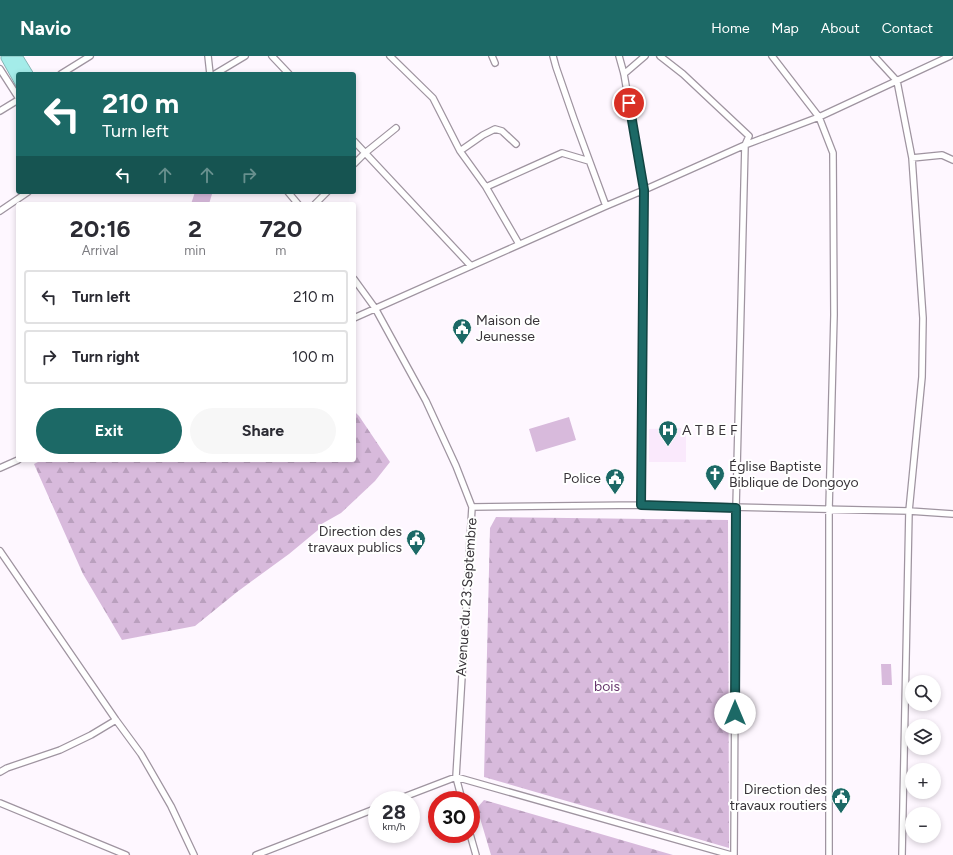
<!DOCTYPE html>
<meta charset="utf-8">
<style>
:root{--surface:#fff;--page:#f7f7f7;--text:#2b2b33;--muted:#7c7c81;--line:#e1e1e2;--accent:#1c6966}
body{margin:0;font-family:Figtree,sans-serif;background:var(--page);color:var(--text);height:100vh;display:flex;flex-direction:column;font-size:15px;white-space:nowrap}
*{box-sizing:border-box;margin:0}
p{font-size:13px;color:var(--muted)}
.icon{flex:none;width:22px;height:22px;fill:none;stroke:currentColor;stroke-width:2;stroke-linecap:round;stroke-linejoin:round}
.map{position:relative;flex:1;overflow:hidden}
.panel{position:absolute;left:16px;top:146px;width:340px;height:260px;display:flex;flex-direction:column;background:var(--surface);border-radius:4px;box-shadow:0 2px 6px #0003}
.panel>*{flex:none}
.hud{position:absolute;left:16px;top:16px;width:340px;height:122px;border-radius:4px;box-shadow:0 2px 6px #0003;background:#1c6966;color:#fff;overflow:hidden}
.tools{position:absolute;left:905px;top:619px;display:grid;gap:8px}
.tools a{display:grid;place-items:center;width:36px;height:36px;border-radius:50%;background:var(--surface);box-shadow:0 2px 6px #0003;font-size:20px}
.speed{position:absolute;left:368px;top:735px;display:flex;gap:8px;font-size:20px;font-weight:700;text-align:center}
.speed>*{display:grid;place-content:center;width:52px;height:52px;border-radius:50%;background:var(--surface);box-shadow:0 2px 6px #0003;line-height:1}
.speed small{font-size:10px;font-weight:400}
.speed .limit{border:6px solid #d22;background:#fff;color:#111}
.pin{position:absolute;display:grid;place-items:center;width:34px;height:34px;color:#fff;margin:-17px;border:2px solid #fff;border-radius:50%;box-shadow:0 1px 4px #0007}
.me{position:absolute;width:44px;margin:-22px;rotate:0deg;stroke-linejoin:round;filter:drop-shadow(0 0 3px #0008)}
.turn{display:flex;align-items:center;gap:14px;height:84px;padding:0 20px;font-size:18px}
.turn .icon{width:52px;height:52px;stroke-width:2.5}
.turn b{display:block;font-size:28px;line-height:34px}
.lanes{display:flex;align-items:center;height:38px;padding:0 20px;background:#0003;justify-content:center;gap:20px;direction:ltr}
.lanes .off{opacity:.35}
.eta{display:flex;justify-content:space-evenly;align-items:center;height:68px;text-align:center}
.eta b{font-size:24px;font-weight:700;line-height:28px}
.button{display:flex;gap:8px;margin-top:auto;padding:8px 20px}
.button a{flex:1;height:46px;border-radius:24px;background:var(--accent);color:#fff;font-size:16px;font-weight:700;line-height:46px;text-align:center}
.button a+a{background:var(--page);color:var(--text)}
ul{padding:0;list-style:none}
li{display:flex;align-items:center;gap:12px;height:54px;margin:0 8px 6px;padding:0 12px;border:2px solid var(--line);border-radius:4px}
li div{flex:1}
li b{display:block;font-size:15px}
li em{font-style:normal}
header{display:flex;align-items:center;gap:24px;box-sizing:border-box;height:56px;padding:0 20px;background:var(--accent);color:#fff}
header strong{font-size:19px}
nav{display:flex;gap:22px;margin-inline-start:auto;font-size:14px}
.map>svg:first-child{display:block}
</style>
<header>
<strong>Navio</strong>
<nav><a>Home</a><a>Map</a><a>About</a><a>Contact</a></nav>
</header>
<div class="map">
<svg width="953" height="799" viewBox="0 0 953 799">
<defs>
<pattern id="forest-firs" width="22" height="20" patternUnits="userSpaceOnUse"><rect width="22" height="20" fill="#d8badc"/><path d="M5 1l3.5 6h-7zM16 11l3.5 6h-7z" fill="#baa0be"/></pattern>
</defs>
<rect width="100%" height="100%" fill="#fef7ff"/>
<path fill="#fae9fc" d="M681,372V376H686V406H649V373Z"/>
<path fill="url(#forest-firs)" d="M354,355L359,360L390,406L375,425L341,457L318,470V474L289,498L237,536L195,570L122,584L83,518L34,408L42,404H354Z
M496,461L728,464L729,792L484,721L490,472Z
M484,744L673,799H491L477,752Z"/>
<path fill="#d8badc" d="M195,136H206L212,138L209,148H191Z
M569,361L576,384L536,396L529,373Z
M881,608H891L892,629H882Z"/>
<path fill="#a4ece9" stroke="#84b5b4" d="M1,0H23L34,18H18V30H16L1,3Z"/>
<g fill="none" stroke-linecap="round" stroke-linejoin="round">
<defs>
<path id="minor" d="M208,0L210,18
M272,0L289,18
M390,0L433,42L460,95L486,131L519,188
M492,0L495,7
M553,0L556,11L574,63L606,150
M619,0L624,18L644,134L641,449
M660,0L683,18L749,80L745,89L736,452L734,799
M772,0L819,61L833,97L834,259L829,453V799
M874,0L897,25L912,102L923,262L922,321L909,455L902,799
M0,13L18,41
M61,18L90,0
M215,18L245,0
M624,18L645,0
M0,55L18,44
M354,85L471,210
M460,95L483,79L495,73L502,75L516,88
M912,102L942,99L953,104
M354,108L365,97L396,72
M486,131L562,97L589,105
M288,136L298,148
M315,148L327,136
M0,155L28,136
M354,223L375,252L426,345L456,410L472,451L456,721L462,744
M354,262L606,150L644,134L745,89L819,61L950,0
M0,412L18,404
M472,451L641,449L909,455L953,458
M0,495L116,664L141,698L171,750L194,799
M0,716L7,712L60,694L91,679L116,664
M396,744L456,721L731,799
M0,747L126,799
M470,778L476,799
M256,799L377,752"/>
</defs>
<use href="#minor" stroke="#9f94a0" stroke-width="8"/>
<use href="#minor" stroke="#fff" stroke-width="5.5"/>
</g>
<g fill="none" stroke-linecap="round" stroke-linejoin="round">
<defs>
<path id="route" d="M629,47L644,134L641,449L736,452L735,657"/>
</defs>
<use href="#route" stroke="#124442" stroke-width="10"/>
<use href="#route" stroke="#1c6966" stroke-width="7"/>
</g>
<defs>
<symbol id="civic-pin" viewBox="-11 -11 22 30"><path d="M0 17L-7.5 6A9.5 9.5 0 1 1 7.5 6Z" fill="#1c6966" stroke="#fff"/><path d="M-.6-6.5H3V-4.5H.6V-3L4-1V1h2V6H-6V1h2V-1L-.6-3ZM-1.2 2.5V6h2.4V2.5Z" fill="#fff"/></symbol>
<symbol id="hospital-pin" viewBox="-11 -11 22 30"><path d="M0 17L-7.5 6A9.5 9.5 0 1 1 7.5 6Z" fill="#1c6966" stroke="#fff"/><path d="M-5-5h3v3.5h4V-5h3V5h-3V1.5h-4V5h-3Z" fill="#fff"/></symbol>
<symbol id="church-pin" viewBox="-11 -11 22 30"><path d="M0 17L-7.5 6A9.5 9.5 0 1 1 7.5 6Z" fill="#1c6966" stroke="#fff"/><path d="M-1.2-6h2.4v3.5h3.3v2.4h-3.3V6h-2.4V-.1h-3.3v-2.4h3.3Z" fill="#fff"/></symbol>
</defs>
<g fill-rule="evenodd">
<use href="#civic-pin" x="451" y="261" width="22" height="30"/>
<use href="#hospital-pin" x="657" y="363" width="22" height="30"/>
<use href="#church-pin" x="704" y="407" width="22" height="30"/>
<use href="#civic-pin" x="604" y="411" width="22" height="30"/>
<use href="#civic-pin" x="405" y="472" width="22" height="30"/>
<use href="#civic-pin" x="830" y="730" width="22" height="30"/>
</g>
<g text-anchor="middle" stroke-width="4" stroke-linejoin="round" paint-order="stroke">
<g font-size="14" fill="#383439" stroke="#fff" text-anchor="start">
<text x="476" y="269">Maison de<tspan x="476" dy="16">Jeunesse</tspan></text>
<text x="682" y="379">A T B E F</text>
<text x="729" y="415">Église Baptiste<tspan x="729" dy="16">Biblique de Dongoyo</tspan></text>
<text x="601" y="427" text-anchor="end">Police</text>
<text x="402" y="480" text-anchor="end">Direction des<tspan x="402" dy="16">travaux publics</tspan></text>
<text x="827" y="738" text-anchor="end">Direction des<tspan x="827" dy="16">travaux routiers</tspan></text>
</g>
<g font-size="14" fill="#383439" stroke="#fff">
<text transform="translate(466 541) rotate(-86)" y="5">Avenue du 23 Septembre</text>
</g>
<g font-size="14" fill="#67376d" stroke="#fff">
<text x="607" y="635">bois</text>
</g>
</g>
</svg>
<div class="tools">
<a><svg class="icon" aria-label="search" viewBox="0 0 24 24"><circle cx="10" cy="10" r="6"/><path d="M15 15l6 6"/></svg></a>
<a><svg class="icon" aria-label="layers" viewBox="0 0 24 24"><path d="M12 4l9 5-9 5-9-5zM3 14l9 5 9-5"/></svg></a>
<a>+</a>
<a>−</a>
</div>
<div class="speed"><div>28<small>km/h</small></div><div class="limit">30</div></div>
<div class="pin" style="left:629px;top:47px;background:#d93025"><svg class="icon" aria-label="arrive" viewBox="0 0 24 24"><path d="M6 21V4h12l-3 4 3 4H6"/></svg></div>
<svg class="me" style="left:735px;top:657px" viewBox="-20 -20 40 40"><circle r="19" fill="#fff"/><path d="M0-13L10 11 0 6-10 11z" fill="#1c6966"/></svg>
<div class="hud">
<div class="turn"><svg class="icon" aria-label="left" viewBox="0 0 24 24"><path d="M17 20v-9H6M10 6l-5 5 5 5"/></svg><div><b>210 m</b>Turn left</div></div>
<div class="lanes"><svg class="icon" aria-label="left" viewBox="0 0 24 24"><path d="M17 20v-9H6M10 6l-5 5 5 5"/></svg><svg class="icon off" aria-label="ahead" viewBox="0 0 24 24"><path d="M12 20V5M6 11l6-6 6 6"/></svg><svg class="icon off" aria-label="ahead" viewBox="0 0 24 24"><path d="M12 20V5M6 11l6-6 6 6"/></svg><svg class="icon off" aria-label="right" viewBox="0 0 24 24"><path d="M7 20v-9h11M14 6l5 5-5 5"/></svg></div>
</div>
<section class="panel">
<div class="eta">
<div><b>20:16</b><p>Arrival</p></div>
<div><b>2</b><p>min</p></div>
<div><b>720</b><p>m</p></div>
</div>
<ul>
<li><svg class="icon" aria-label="left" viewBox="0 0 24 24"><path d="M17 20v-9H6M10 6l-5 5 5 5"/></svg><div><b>Turn left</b></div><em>210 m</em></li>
<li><svg class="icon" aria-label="right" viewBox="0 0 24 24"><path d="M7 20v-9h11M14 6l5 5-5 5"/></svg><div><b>Turn right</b></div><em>100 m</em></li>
</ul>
<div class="button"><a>Exit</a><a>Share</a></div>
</section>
</div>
